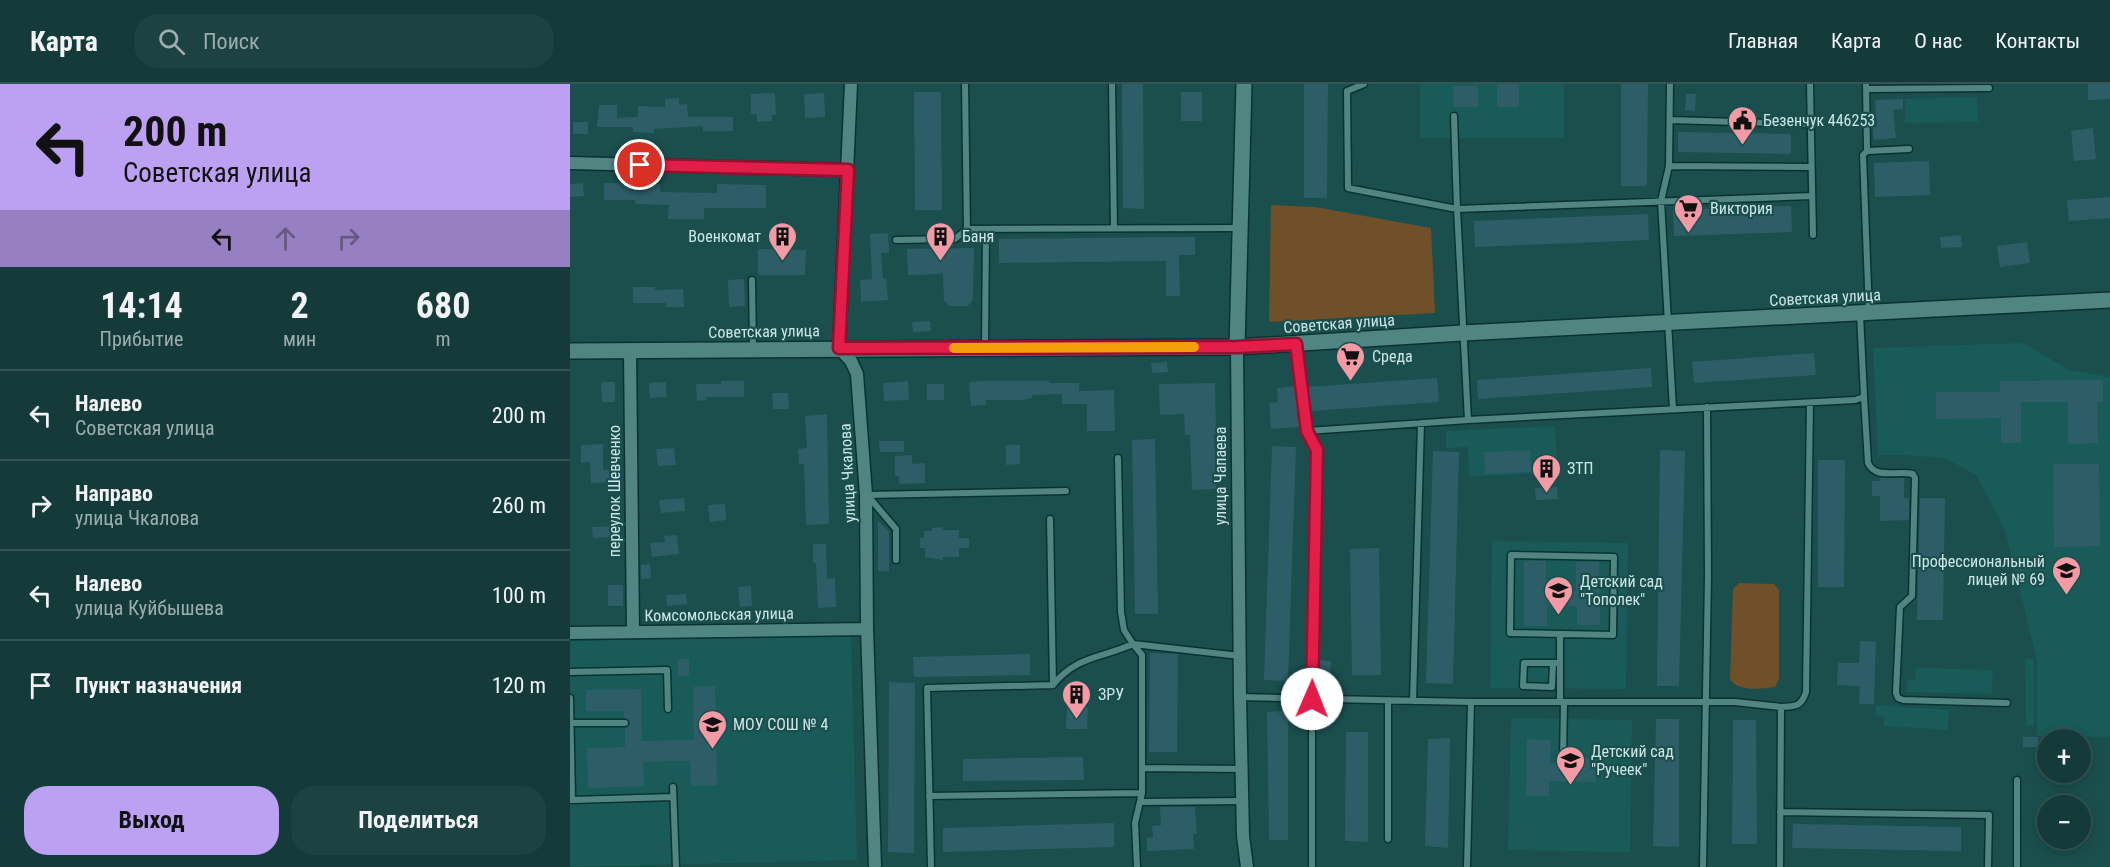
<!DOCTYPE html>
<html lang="ru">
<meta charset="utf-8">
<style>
:root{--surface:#143b3a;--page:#1d4242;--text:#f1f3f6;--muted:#9dadaf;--line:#335554;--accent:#bca0f2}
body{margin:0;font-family:"Roboto Condensed",sans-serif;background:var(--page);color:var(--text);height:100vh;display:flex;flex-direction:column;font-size:22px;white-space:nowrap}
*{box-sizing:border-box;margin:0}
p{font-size:20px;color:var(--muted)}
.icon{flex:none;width:33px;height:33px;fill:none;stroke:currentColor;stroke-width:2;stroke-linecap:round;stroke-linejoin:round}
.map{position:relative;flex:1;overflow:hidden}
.drawer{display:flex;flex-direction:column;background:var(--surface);width:570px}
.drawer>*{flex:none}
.banner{background:#bca0f2;color:#111;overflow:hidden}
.tools{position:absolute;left:1467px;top:645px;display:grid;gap:12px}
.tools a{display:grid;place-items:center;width:54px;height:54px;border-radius:50%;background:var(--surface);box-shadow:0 3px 15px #0003,0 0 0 2px var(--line);font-size:30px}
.pin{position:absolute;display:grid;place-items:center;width:51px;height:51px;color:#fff;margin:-26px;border:3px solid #fff;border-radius:50%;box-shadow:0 2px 6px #0007}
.me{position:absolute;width:66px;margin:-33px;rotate:1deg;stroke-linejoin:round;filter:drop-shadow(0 0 4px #0008)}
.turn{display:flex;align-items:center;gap:21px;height:126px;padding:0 24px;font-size:27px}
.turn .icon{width:78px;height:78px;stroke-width:2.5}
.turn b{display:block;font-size:42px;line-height:51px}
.lanes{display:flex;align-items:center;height:57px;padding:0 24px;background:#0003;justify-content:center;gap:30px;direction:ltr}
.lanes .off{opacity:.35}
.eta{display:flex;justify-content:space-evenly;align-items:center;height:102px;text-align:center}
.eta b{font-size:36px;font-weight:700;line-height:42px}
.button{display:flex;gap:12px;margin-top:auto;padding:12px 24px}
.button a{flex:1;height:69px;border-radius:24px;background:var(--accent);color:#111;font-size:24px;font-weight:700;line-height:69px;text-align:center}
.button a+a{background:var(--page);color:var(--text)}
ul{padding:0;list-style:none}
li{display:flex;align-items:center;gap:18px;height:90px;padding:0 24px;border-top:2px solid var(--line)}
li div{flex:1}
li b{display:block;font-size:22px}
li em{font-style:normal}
header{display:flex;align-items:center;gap:36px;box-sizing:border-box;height:84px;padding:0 30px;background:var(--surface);border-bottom:2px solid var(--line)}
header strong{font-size:28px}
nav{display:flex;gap:33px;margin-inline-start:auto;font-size:21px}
.search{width:420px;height:54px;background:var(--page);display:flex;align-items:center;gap:15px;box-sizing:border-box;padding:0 21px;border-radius:24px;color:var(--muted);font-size:22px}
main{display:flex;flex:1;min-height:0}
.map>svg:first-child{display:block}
</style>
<header>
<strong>Карта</strong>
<div class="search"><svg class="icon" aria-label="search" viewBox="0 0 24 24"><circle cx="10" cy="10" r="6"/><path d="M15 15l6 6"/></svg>Поиск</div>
<nav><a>Главная</a><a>Карта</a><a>О нас</a><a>Контакты</a></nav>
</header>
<main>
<section class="drawer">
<div class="banner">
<div class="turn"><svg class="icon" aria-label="left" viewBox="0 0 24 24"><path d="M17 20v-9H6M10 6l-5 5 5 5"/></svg><div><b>200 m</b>Советская улица</div></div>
<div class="lanes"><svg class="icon" aria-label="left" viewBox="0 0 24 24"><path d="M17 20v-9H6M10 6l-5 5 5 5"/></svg><svg class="icon off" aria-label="ahead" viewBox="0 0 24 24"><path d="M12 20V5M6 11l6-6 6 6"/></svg><svg class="icon off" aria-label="right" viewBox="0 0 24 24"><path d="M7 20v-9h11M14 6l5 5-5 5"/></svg></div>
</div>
<div class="eta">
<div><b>14:14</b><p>Прибытие</p></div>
<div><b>2</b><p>мин</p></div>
<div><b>680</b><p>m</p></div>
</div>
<ul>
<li><svg class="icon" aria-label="left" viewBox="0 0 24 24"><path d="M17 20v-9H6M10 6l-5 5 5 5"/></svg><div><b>Налево</b><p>Советская улица</p></div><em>200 m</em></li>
<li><svg class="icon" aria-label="right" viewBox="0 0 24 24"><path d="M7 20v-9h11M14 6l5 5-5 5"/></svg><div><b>Направо</b><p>улица Чкалова</p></div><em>260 m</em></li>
<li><svg class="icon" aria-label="left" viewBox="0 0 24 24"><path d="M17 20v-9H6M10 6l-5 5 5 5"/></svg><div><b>Налево</b><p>улица Куйбышева</p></div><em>100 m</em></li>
<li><svg class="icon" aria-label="arrive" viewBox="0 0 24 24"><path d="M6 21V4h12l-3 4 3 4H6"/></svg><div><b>Пункт назначения</b></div><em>120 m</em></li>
</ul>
<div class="button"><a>Выход</a><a>Поделиться</a></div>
</section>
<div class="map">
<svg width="1540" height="783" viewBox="0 0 1540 783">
<rect width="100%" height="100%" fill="#1a4f4d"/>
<path fill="#185b59" d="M850,0H994V54H850Z
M1407,13L1408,38L1335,39V15Z
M1453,259L1499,286L1540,293V653L1467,652V577L1435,446L1406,391L1375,374L1332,371H1308L1303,264Z
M985,342L988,388L899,393L898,363L876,364V347Z
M922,457L1058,459L1056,605L920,604Z
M281,552L287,776L0,783V557Z
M1455,575H1464V642H1456Z
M1346,584L1423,586L1422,610L1337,608V596H1345Z
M1306,621L1379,626L1378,646L1314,642V633L1305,632Z
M941,634L1062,636L1060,768L938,766Z"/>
<path fill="#6f5028" d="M701,121L745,123L861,144L865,229L699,238Z
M1169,499L1204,500L1209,506V595L1205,603C1192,605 1167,608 1160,595L1163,505Z"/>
<path fill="#2d5e68" d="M552,0H573L574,125L553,124Z
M734,0H758L757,114H734Z
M927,0H949V23H927Z
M1051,0H1078L1077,102H1051Z
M1518,0H1540V15L1518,16Z
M883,2H908V23H884Z
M344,8H371L372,126H345Z
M611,8H632V37H611Z
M205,9L206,31H202V37L187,38V30H181V10Z
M254,9L255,33L235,34L234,10Z
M1116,10H1126L1125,27L1115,26Z
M109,14V21L117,20L118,33H163V47H133V42L84,45V49L63,48V43H27L29,21H47V34L68,33V22L95,23V15Z
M1333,15V25L1323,26L1326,54L1304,56L1303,43H1307L1305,16Z
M3,38H18V50H3Z
M1523,44L1526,75L1504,77L1501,47Z
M1108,48L1221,50V70L1108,68Z
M1359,77L1360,111L1305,113L1304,79Z
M13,99L14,112L0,113V100Z
M34,99L90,100V108L147,109V100L196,101V124H134V135H98L99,121L65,120V116H34Z
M1540,113V134L1499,137L1497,116Z
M1221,122L1222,148L1104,152L1103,126Z
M1078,130L1079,156L905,163L904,137Z
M318,149L319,169H311L313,195L316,194L318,216L291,218L290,196L302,195L300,150Z
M1391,151L1392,163L1371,164L1370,153Z
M625,153V171H609L610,212H596V177L429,179V155Z
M1457,158L1460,179L1430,183L1427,162Z
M404,164L403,215L398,222H379L374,216L373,190L338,191L337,165Z
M188,165L236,166L235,191H188Z
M174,195L175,222L159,223L158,196Z
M63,203H85V206L113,205L114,223H96V219H63Z
M360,237L361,247L343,248L342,238Z
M1244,269L1246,291L1124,299L1122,278Z
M597,278L598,288L582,289L581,279Z
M1081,284L1082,303L908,315L907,296Z
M867,294L869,318L740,327L737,303Z
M1533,296V318H1527L1528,359L1498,360V318H1451V359H1431V334L1366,335V308H1430V297Z
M151,297H174V313H136V316L127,317L126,300H151Z
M338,297L339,316L314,317L313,299Z
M414,297H479V299H509V307L544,306L545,347H517V320H492V310L462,311V314L453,316H416V321L401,322L399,298Z
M31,298H45V318H32Z
M96,298L97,313L80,314L79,299Z
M645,299L646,350H644L646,405L622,406L620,351H615L614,330L590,331L589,300Z
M357,300H374V316H357Z
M725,302L729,328H727L729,343L701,345L699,319L708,318L707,304Z
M202,309H218L219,325H203Z
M257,330L259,440L236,441L234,380H229L228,365L237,364L235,332Z
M585,355L588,530H565L562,356Z
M309,357H334V368H310Z
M33,360V386H42V398L21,399L20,378L11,379V361Z
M436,361H450V380L436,381Z
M702,362L726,363L718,597L694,596Z
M104,364L106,381L88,382L86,365Z
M960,366L961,388L915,390L914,368Z
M1090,366L1115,367L1109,602H1087Z
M863,367L889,368L883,600L856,599Z
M342,371V380L355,379V399L329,400V392H325V372Z
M1248,376H1275L1274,503H1248Z
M1483,380H1529L1530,462L1484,463Z
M1310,394H1334V414H1339V436L1310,437V412H1302V397H1310Z
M987,403L988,415L966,416L965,404Z
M114,414L115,427L91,429L89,416Z
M1350,414H1375L1373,536H1347Z
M155,420L156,436L140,438L138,421Z
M308,437L319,447V487H308Z
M43,442V453L23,454L22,443Z
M373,443V446H389V454H399V464H389V473H373V476L355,473V464H350V454H354V447H362V444Z
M107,451L109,470L82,473L80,459L95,458L94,452Z
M243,460H256L257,495L265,494L266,523L248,524L246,479H243Z
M809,464L811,591H782L780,465Z
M954,477H976V507H1006V478H1029L1030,541H1007V522H977V542H954Z
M80,480L81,494L71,495V481Z
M38,501H53V522H38Z
M181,502L182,522L170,523L168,503Z
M116,510L117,520L97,522L96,511Z
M1290,557L1306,558L1304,620H1289L1290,602L1267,601L1268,579H1289Z
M580,569L608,570L607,668H579Z
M460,570V591L344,593L343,573Z
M108,575H119V592H108Z
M750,576L761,577L760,591L750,590Z
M319,598L345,599L344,769L318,768Z
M145,602L147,701L121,702L120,677H102L73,678L74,702L18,704L17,664L55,663V644L59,642L60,638L58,635L54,634V627H16V606L71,605L72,657L124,656L123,603Z
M497,624H518L517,645H496Z
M718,627V756H699L697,628Z
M1086,635H1109V763L1083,762Z
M1163,636H1186L1187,760H1162Z
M776,648H798V758L775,757Z
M1453,653H1468V663H1453Z
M880,654L878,764L855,762L858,655Z
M957,655L981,656L980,680H1001V674H1026V698L979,697V712H956Z
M513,673L514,696L393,697V675Z
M590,723H625L627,750H623L624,765L577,767V754L583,753L582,742L591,741Z
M544,739V763L373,768V744Z
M1223,740L1391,743V767L1222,764Z"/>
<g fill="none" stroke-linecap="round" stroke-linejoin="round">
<defs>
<path id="lane" d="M395,0L397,145L668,144
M542,0L544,144
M794,0L777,7L778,104L887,125L884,32
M1100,0L1099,82L1091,117L1103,325
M1240,0L1243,151
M1296,0L1297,67
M1296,5L1419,4
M1100,36L1240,40
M1099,82L1241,83
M326,156L385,155L397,145
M182,196L183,264
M1299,229L1293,71L1297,67L1339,65
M726,261L737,347L898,336L1285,316L1294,313L1290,230
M415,264L416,145
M1294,313L1298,379C1306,396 1327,386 1343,390L1345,394L1342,512L1330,523L1326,609L1328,614L1333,616L1437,619
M898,336L887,125L1242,112
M737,347L747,366L742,615V783
M548,374L551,528L554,546L563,560L670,572
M296,411L496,407
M298,412L326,445V476
M480,435L483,601
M941,471L1044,473L1043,551L940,549Z
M983,579L982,603L953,602L954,579H990
M0,588L97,586L98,625
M483,601C506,572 532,574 563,560L572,571V709L565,739L567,783
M670,613L901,618H1165L1211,623
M0,614L2,716L103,713
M843,617L851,339
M990,618V550
M1,639H55
M993,674L994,618
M572,684L672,685
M1447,696V783
M103,703L106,783
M359,712L572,709
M570,718L672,717
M1210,728L1419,731L1418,783
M818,755V617
M361,783L357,604L483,601
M897,783L901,618
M1133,783L1138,492L1137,323
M1210,783L1211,623C1226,622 1231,623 1236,608L1240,319"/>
<path id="street" d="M281,0L269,264L281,277L287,290L296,411L297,545L305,783
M0,79L278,86
M667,263L670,613L673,752L677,783
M60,267L63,547
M0,549L297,545"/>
<path id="secondary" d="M667,263L674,0
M0,267L667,263L892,249L1540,216"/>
</defs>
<use href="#lane" stroke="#093331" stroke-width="9"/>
<use href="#street" stroke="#093331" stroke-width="15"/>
<use href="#secondary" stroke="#093331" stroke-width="18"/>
<use href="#lane" stroke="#518582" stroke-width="6"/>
<use href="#street" stroke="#518582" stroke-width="12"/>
<use href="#secondary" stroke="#518582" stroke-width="15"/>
</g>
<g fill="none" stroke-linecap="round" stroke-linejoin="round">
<defs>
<path id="route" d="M70,81L278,86L269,264L667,263L726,260L737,347L747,366L742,615"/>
</defs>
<use href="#route" stroke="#92132f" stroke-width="15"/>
<use href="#route" stroke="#e11d48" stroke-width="10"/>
<path stroke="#f59e0b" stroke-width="10" d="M384,264L624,263"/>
</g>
<defs>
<symbol id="civic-pin" viewBox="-11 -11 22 30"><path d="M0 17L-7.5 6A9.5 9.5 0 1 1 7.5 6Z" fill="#f49aa5" stroke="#1a4f4d"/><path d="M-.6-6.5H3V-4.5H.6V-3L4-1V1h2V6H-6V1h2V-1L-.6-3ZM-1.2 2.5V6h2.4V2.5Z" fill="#111"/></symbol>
<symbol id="supermarket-pin" viewBox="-11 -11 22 30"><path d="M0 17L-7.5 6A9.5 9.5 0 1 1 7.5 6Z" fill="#f49aa5" stroke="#1a4f4d"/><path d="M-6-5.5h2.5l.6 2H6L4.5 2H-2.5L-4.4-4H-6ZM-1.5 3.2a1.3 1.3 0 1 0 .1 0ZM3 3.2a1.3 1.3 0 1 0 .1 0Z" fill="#111"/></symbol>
<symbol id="building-pin" viewBox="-11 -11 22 30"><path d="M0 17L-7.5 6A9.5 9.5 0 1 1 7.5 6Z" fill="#f49aa5" stroke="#1a4f4d"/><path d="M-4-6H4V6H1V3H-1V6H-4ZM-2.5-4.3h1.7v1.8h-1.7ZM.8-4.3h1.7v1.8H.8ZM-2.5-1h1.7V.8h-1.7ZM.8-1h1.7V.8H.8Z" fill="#111"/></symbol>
<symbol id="university-pin" viewBox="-11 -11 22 30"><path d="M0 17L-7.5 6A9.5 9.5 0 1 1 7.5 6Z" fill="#f49aa5" stroke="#1a4f4d"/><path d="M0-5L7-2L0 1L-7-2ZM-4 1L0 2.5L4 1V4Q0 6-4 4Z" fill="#111"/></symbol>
<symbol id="school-pin" viewBox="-11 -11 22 30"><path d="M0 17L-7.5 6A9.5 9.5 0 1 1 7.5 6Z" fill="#f49aa5" stroke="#1a4f4d"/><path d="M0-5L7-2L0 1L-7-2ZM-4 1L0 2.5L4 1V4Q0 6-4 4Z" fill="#111"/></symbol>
</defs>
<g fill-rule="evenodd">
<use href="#civic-pin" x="1156" y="20" width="33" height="45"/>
<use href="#supermarket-pin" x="1102" y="108" width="33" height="45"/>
<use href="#building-pin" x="196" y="136" width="33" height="45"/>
<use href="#building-pin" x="354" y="136" width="33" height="45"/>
<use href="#supermarket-pin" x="764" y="256" width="33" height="45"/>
<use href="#building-pin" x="960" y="368" width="33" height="45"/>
<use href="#university-pin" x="1480" y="470" width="33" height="45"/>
<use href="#school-pin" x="972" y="490" width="33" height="45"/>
<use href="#building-pin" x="490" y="594" width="33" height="45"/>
<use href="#school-pin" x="126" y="624" width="33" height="45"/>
<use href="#school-pin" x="984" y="660" width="33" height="45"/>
</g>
<g text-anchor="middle" stroke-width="4.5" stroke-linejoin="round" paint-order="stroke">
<g font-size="16" fill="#cce6e5" stroke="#1a4f4d" text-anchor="start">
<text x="1193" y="42">Безенчук 446253</text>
<text x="1140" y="130">Виктория</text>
<text x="191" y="158" text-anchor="end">Военкомат</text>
<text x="392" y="158">Баня</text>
<text x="802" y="278">Среда</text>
<text x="997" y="390">ЗТП</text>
<text x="1475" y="483" text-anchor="end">Профессиональный<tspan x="1475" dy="18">лицей № 69</tspan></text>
<text x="1010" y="503">Детский сад<tspan x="1010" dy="18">"Тополек"</tspan></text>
<text x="528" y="616">ЗРУ</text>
<text x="163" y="646">МОУ СОШ № 4</text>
<text x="1021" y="673">Детский сад<tspan x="1021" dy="18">"Ручеек"</tspan></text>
</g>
<g font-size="16" fill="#cce6e5" stroke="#1a4f4d">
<text transform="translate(1255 213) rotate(-3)" y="6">Советская улица</text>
<text transform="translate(769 239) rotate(-4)" y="6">Советская улица</text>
<text transform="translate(194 247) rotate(-1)" y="6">Советская улица</text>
<text transform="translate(277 389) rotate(-93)" y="6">улица Чкалова</text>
<text transform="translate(650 392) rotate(-90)" y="6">улица Чапаева</text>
<text transform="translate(44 407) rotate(-90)" y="6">переулок Шевченко</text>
<text transform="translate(149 530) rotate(-1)" y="6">Комсомольская улица</text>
</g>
</g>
</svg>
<div class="tools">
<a>+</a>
<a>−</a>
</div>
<div class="pin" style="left:70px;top:81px;background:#d93025"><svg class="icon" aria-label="arrive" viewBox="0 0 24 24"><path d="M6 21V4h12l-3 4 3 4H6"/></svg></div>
<svg class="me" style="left:742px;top:615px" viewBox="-20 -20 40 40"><circle r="19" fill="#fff"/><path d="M0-13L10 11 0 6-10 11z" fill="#e11d48"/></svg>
</div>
</main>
